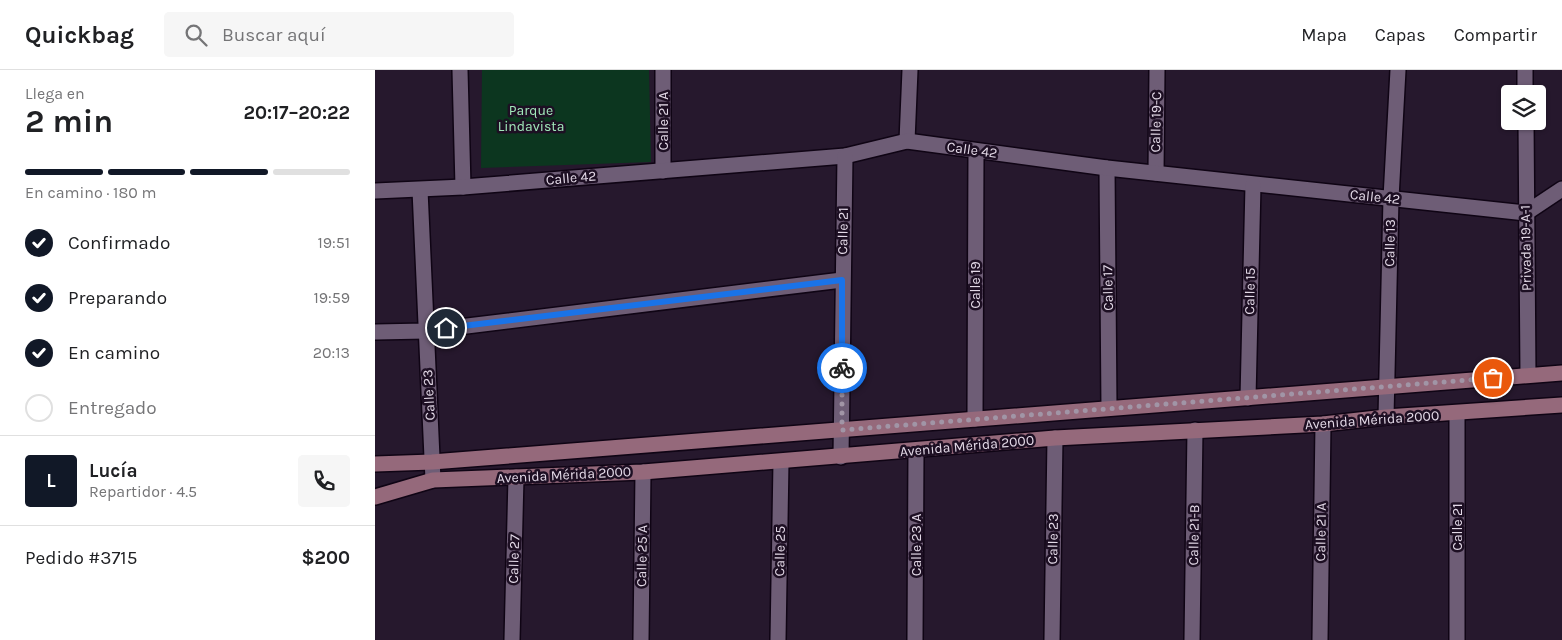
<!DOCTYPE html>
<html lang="es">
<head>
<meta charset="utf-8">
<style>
	body { margin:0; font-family:Karla,sans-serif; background:#f6f6f6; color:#202124; height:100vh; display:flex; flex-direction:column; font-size:19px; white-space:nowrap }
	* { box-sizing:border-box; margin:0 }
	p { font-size:16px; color:#757577 }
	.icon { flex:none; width:28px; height:28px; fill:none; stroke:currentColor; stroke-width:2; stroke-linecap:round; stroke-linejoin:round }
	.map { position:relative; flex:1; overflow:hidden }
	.sheet { display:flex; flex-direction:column; background:#fff; width:375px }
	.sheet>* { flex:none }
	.controls { position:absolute; left:1126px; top:15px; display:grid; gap:10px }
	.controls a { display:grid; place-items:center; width:45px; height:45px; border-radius:5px; background:#fff; box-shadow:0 1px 4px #0004; font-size:25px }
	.pin { position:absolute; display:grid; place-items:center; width:42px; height:42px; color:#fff; margin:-21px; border:2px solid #fff; border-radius:50%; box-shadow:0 1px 5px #0007 }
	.courier { position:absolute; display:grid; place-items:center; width:50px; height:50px; margin:-25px; border:4px solid #1a73e8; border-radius:50%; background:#fff; color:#222; box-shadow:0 1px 6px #0007 }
	.summary em { font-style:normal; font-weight:700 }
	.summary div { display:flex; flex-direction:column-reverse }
	.summary { display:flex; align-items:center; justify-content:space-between; height:85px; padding:0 25px }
	h1 { font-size:32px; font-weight:700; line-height:38px }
	.bar { display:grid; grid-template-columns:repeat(4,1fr); gap:8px 5px; align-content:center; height:60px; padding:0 25px }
	.bar i { height:6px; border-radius:4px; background:#e0e0e0 }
	.bar .current { background:#111827 }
	.bar p { grid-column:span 4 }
	.line { display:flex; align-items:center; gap:12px; padding:0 25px; border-top:1px solid #e0e0e0 }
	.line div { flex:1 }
	.round { display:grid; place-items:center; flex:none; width:52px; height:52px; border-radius:5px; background:#f6f6f6 }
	ol { padding:0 25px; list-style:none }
	li { display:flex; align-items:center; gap:15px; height:55px }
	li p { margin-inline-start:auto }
	li .icon { padding:5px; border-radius:50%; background:#111827; color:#fff; stroke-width:4 }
	li:last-child { color:#757577 }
	li i { width:28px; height:28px; border:2px solid #e0e0e0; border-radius:50% }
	header { display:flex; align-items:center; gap:30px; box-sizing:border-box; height:70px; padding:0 25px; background:#fff; border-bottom:1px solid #e0e0e0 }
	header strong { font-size:24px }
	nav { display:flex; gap:28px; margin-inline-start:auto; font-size:18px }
	.search { width:350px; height:45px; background:#f6f6f6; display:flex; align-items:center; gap:12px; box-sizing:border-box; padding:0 18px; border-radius:5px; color:#757577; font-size:19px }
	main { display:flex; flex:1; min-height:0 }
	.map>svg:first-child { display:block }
	.green { fill:#0c361f }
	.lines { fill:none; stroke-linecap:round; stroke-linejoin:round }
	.street-casing { stroke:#0f0414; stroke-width:18 }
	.secondary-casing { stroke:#0f0414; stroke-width:18 }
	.street { stroke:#6e5d76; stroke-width:15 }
	.secondary { stroke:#95697b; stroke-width:15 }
	.done { stroke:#a195a6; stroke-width:5; stroke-dasharray:0 9 }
	.route { stroke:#1a73e8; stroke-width:6 }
	.labels { text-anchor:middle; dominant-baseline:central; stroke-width:5; stroke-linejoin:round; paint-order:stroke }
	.park-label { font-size:14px; fill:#a1e8ba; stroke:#1d0f23 }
	.street-label { font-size:14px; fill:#e3d9e7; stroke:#1d0f23 }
</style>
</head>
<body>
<header>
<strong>Quickbag</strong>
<div class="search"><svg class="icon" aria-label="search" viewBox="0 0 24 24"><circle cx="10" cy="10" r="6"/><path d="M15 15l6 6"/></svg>Buscar aquí</div>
<nav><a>Mapa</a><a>Capas</a><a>Compartir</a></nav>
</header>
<main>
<section class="sheet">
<div class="summary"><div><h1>2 min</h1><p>Llega en</p></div><em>20:17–20:22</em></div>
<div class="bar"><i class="current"></i><i class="current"></i><i class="current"></i><i></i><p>En camino · 180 m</p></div>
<ol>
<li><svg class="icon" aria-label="check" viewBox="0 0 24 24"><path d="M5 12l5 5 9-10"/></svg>Confirmado<p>19:51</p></li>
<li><svg class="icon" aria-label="check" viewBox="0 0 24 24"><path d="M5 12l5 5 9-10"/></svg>Preparando<p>19:59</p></li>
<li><svg class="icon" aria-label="check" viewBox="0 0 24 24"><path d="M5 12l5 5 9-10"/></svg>En camino<p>20:13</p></li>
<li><i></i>Entregado</li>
</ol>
<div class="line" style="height:90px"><b class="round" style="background:#111827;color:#fff">L</b><div><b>Lucía</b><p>Repartidor · 4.5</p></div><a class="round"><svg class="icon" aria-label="phone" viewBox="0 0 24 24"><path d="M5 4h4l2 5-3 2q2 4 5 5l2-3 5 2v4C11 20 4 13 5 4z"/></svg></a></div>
<div class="line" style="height:65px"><div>Pedido #3715</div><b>$200</b></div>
</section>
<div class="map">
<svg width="1187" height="570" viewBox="0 0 1187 570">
	<rect width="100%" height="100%" fill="#26182d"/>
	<polygon class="green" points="107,0 274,0 276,92 106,98"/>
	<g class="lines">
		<defs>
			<g id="street">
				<polyline points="85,0 88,117"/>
				<polyline points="1150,0 1150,24"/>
				<polyline points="1151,51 1153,305"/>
				<polyline points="532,71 535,0"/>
				<polyline points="732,98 734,338"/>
				<polyline points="288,101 288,0"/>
				<polyline points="781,103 782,0"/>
				<polyline points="45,120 58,410"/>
				<polyline points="0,121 88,117 470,86 532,71 732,98 1151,143 1187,119"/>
				<polyline points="0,262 51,261 467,210"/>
				<polyline points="873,328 878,115"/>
				<polyline points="1082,344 1082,570"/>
				<polyline points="1011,347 1016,128 1023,0"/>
				<polyline points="600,349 601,81"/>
				<polyline points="466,387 470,86"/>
				<polyline points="137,570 141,407"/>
				<polyline points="266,570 268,402"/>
				<polyline points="403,570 406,392"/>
				<polyline points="540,570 541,381"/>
				<polyline points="677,570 680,368"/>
				<polyline points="817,570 820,360"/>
				<polyline points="945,570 948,354"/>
			</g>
			<g id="secondary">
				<polyline points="0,394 57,392 1187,303"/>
				<polyline points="0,427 58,410 268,402 680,368 948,354 1011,347 1187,335"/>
			</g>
		</defs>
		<use href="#street" class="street-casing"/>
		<use href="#secondary" class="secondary-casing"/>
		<use href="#street" class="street"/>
		<use href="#secondary" class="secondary"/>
	</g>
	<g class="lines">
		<polyline class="done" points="467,298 467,360 1118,308"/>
		<polyline class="route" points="71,258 467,210 467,298"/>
	</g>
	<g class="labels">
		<g class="park-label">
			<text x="156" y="40">Parque<tspan x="156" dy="16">Lindavista</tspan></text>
		</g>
		<g class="street-label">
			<text transform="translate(288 51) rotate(-90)">Calle 21 A</text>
			<text transform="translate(781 52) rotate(-89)">Calle 19-C</text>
			<text transform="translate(597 80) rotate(8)">Calle 42</text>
			<text transform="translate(196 108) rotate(-5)">Calle 42</text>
			<text transform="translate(1000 127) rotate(6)">Calle 42</text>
			<text transform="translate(468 161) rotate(-89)">Calle 21</text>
			<text transform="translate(1015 173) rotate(-89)">Calle 13</text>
			<text transform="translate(1151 178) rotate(-91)">Privada 19-A-1</text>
			<text transform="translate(600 215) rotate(-90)">Calle 19</text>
			<text transform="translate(733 218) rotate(-91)">Calle 17</text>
			<text transform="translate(875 221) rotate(-89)">Calle 15</text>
			<text transform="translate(54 325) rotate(-93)">Calle 23</text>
			<text transform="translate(997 350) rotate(-4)">Avenida Mérida 2000</text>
			<text transform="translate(592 376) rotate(-5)">Avenida Mérida 2000</text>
			<text transform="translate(189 405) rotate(-3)">Avenida Mérida 2000</text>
			<text transform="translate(1082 457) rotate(-90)">Calle 21</text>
			<text transform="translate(946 462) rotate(-89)">Calle 21 A</text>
			<text transform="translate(819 465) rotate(-89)">Calle 21-B</text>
			<text transform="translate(678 469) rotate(-89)">Calle 23</text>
			<text transform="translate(541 475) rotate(-90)">Calle 23 A</text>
			<text transform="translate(405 481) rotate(-89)">Calle 25</text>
			<text transform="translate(267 486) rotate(-89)">Calle 25 A</text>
			<text transform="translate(139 489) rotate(-88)">Calle 27</text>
		</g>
	</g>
</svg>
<div class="controls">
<a><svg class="icon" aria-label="layers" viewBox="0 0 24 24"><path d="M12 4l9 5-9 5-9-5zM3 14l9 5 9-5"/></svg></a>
</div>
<div class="pin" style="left:1118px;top:308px;background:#ea580c"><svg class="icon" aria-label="bag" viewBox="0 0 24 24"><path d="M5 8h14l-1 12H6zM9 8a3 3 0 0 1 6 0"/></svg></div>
<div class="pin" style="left:71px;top:258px;background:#1f2937"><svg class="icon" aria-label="home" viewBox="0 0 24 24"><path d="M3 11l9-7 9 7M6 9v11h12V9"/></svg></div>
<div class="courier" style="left:467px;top:298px"><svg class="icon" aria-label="bike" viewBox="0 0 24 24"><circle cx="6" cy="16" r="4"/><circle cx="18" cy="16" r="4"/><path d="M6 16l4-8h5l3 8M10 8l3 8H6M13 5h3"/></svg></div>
</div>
</main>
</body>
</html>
